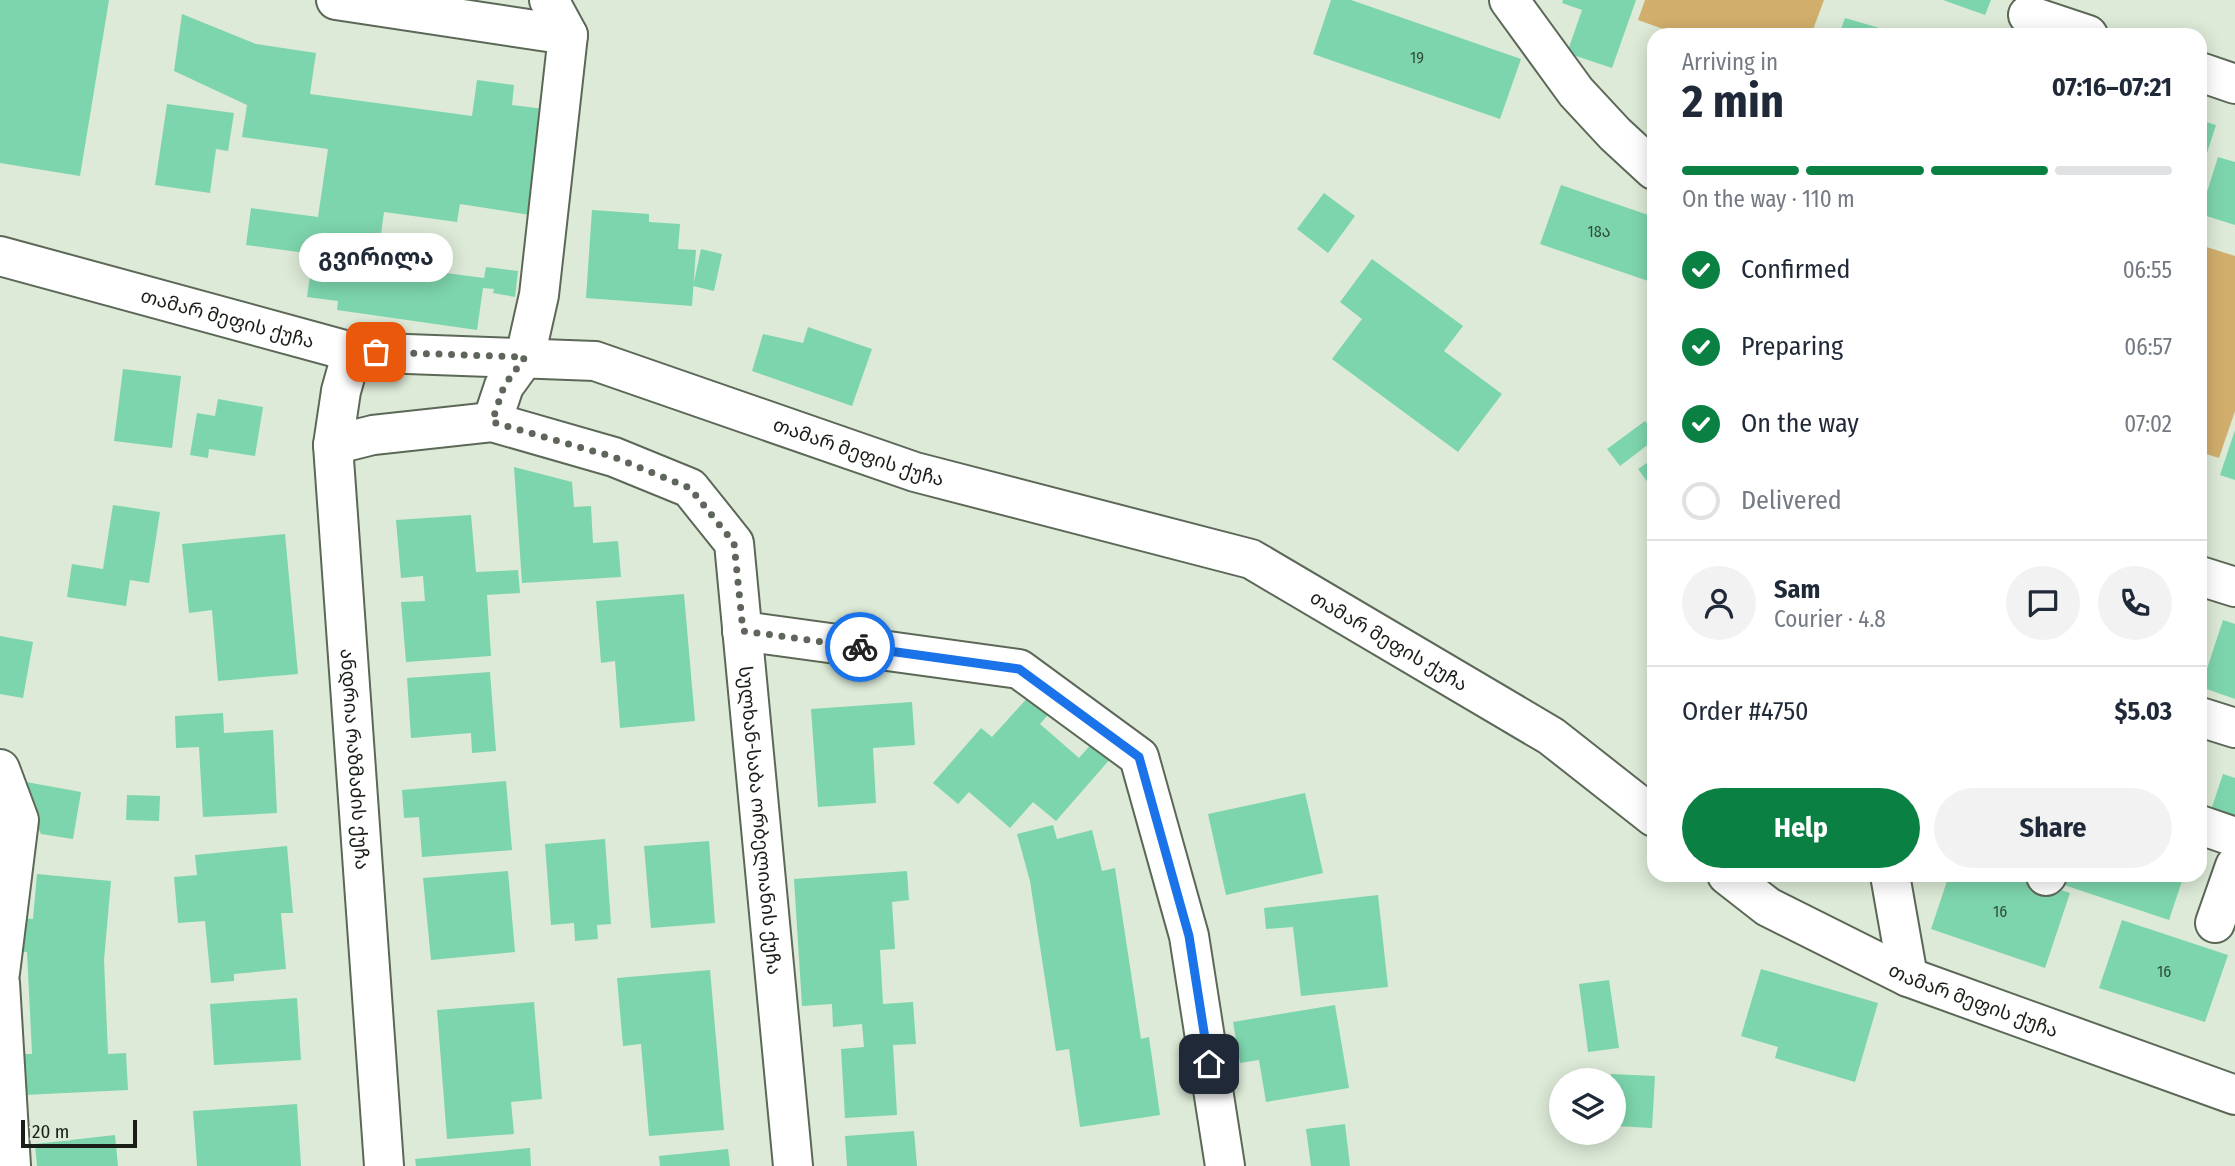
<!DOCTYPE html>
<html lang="en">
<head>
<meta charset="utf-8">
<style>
	body { margin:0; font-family:"Fira Sans Condensed","Noto Sans Georgian",sans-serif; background:#f2f2f3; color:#1f2937; height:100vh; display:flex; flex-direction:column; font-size:26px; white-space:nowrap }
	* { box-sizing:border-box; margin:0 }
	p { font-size:23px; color:#747a83 }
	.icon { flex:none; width:38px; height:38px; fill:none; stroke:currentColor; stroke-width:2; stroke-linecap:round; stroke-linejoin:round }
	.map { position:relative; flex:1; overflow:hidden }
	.side { position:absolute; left:1647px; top:28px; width:560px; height:854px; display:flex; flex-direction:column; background:#fff; border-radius:21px; box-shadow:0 4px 18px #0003 }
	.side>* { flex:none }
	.tools { position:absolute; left:1549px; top:1068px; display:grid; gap:14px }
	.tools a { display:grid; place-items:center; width:77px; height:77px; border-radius:50%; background:#fff; box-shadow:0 4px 18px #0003; font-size:35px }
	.scale { position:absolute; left:21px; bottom:18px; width:116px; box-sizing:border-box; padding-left:7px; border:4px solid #191e17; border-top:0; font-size:19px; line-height:24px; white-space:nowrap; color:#191e17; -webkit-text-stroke:5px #ddead7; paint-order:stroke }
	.pin { position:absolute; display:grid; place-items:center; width:60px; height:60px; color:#fff; margin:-30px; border-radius:14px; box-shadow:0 4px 10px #0006 }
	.courier { position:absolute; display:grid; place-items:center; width:70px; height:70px; margin:-35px; border:5px solid #1a73e8; border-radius:50%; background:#fff; color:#222; box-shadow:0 2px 9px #0007 }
	.bubble { position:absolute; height:49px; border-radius:24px; background:#fff; box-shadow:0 4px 18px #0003; font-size:23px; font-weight:700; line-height:49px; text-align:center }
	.overview em { font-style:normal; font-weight:700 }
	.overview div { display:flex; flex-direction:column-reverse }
	.overview { display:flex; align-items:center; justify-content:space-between; height:119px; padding:0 35px }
	h1 { font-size:46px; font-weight:700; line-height:52px }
	.bar { display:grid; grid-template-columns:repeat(4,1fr); gap:10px 7px; align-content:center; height:84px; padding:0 35px }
	.bar i { height:9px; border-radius:5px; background:#e0e1e3 }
	.bar .on { background:#0b8043 }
	.bar p { grid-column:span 4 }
	.line { display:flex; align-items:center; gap:18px; padding:0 35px; border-top:2px solid #e0e1e3 }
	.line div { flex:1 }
	.round { display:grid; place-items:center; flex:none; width:74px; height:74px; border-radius:37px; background:#f2f2f3 }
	ol { padding:0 35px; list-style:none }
	li { display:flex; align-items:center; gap:21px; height:77px }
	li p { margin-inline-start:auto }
	li .icon { padding:7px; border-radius:50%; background:#0b8043; color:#fff; stroke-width:4 }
	li:last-child { color:#747a83 }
	li i { width:38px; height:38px; border:4px solid #e0e1e3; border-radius:50% }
	.action { display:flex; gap:14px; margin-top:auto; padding:14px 35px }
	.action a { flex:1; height:80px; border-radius:42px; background:#0b8043; color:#fff; font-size:28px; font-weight:700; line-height:80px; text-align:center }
	.action a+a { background:#f2f2f3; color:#1f2937 }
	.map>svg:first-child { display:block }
	.green { fill:#d1ae6c }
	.building { fill:#7dd5ad }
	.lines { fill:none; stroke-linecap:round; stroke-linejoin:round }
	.minor-casing { stroke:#5c6857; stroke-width:42 }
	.minor { stroke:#fff; stroke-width:38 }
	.done { stroke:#5e655a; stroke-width:7; stroke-dasharray:0 12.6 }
	.route { stroke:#1a73e8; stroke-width:9 }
	.labels { text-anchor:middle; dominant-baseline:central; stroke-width:5; stroke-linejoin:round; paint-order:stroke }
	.number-label { font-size:16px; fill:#324c3c }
	.street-label { font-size:19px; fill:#191e17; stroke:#ddead7 }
</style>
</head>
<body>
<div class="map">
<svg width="2235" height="1166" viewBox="0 0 2235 1166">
	<rect width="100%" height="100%" fill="#ddead7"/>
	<g class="green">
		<polygon points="1645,0 1824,0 1811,35 1680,35 1638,20"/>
		<polygon points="2200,245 2235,256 2235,411 2219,458 2200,452"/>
	</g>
	<g class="building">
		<polygon points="0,0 109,0 80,176 0,163"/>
		<polygon points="1331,0 1351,0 1521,59 1500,119 1313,54"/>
		<polygon points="1563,0 1636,0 1612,68 1567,53 1582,10 1562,3"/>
		<polygon points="1943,0 1991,0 1985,15"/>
		<polygon points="182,14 256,44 316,53 310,94 472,116 477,80 514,85 512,105 545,109 530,215 460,204 457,222 384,212 377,264 484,278 486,267 518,271 515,297 493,293 494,289 483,288 477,330 337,310 338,301 307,297 313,254 246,245 251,208 318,217 328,149 242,137 247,105 174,71"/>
		<polygon points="1845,18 1900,34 1900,35 1839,35"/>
		<polygon points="167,104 234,113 228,151 216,149 210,193 155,185"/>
		<polygon points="2200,120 2216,125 2200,175"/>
		<polygon points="2218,157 2235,162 2235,225 2200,214"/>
		<polygon points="1561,185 1654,217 1654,283 1540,244"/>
		<polygon points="1324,193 1355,216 1328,253 1297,229"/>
		<polygon points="592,210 649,214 649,222 680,224 678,249 696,250 692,306 586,298"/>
		<polygon points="701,249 722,254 714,291 693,286"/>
		<polygon points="1372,259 1463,326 1444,351 1502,394 1458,452 1332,359 1362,319 1340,302"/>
		<polygon points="808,327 872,349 852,406 752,371 763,334 803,343"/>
		<polygon points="123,369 181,376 172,448 114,441"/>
		<polygon points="218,399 263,407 255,456 209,449 208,458 190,455 197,413 215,416"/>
		<polygon points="1645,421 1654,432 1654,440 1620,466 1607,449"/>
		<polygon points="2235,430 2235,480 2220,475"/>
		<polygon points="1654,458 1654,491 1638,469"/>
		<polygon points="514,467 572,482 574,507 591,506 593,543 618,541 621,577 522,583"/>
		<polygon points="113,505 160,512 149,583 130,580 126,606 67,597 72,564 103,569"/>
		<polygon points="471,515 476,572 518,570 520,593 487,595 491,656 406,662 401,602 425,601 423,576 401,578 396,520"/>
		<polygon points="285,534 298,674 218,681 212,610 189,613 182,544"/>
		<polygon points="684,594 695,721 620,728 615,661 601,663 596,601"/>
		<polygon points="2223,620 2235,624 2235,699 2201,687"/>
		<polygon points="0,636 33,642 23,698 0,694"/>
		<polygon points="490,672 496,751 472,753 471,733 411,738 407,678"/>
		<polygon points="1031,694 1051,711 1040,724 1079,758 1093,742 1111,758 1056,821 1033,802 1010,828 969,792 958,804 933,783 981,728 992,737"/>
		<polygon points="912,702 915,745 873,748 876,803 818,807 811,709"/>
		<polygon points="223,713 224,733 273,730 277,813 203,817 199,747 176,748 175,716"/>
		<polygon points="2223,774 2235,778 2235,825 2209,816"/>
		<polygon points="506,781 512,850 422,857 419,817 404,818 402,790"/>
		<polygon points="26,782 81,792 73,839 41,834 23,798"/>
		<polygon points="1305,793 1323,873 1226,895 1208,814"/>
		<polygon points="127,795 160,796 159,821 126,820"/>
		<polygon points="1053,825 1057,839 1092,830 1102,871 1115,868 1141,1039 1149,1037 1160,1115 1080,1127 1069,1049 1056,1051 1030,881 1017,834"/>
		<polygon points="605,839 611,924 597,925 598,939 575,941 574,923 551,925 545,844"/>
		<polygon points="709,841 715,923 651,928 644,846"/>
		<polygon points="287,846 293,913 281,913 286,969 234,974 234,981 211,983 205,921 178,923 174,877 197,875 195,855"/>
		<polygon points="508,871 515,952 431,960 423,878"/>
		<polygon points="907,871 909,900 892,902 895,949 880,950 883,1004 913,1002 916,1044 893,1045 897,1115 845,1118 841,1049 864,1047 862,1024 833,1027 832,1004 802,1006 794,879"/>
		<polygon points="37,874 111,881 104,960 108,1054 126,1053 128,1090 24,1095 22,1054 32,1054 27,952 18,952 21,918 33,919"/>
		<polygon points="1949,875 2017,875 2070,893 2045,968 1931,929"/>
		<polygon points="2061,875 2184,875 2169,920 2058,883"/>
		<polygon points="1378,895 1388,987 1301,996 1293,927 1266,929 1264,908"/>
		<polygon points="2122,920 2228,955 2205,1022 2099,988"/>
		<polygon points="1761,969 1878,1003 1855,1082 1775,1058 1778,1047 1741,1036"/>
		<polygon points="710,970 724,1130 649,1136 641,1044 623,1046 617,978"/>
		<polygon points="1609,980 1619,1048 1588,1052 1579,984"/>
		<polygon points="297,998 301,1060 214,1065 210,1004"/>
		<polygon points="534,1002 542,1099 511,1102 514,1134 447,1139 437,1010"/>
		<polygon points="1335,1005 1349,1088 1266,1102 1259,1060 1240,1063 1233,1022"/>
		<polygon points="1611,1074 1655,1076 1652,1128 1614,1126 1614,1080 1610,1080"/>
		<polygon points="297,1104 301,1166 197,1166 193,1111"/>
		<polygon points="1345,1124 1350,1166 1311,1166 1306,1129"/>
		<polygon points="914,1131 917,1166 847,1166 845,1136"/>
		<polygon points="115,1135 118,1166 37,1166 35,1144"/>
		<polygon points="530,1148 531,1166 416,1166 415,1159"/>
		<polygon points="728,1149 730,1166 660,1166 659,1156"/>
	</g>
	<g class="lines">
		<defs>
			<g id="minor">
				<polyline points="336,0 568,35"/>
				<polyline points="1509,0 1576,92 1615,134 1654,170"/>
				<polyline points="2028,15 2088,35"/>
				<polyline points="2200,72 2235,84"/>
				<path id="s1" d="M0,256L352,352L595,361L915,472L1251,559L1551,736L1654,817"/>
				<path id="s2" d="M352,352L341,391L333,445L384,1166"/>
				<polyline points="492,422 504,386 525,357 539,295 568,35 549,0"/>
				<path id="s3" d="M333,445L373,435L492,422L614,457L690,488L734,543L793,1166"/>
				<polyline points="2200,576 2235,587"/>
				<polyline points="742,631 1019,669 1139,757 1189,936 1225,1166"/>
				<polyline points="2200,717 2235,728"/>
				<polyline points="0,769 19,820 0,973"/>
				<polyline points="2200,825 2235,837"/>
				<path id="s4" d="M1727,875L1768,907L1908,977L2235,1095"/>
				<polyline points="1890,875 1908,977"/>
				<polyline points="2046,876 2047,875"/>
				<polyline points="2215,923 2235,866"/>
				<polyline points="0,983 11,1166"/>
			</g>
		</defs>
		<use href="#minor" class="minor-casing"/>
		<use href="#minor" class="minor"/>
	</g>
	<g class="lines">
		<polyline class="done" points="376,352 525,357 504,386 492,422 614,457 690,488 734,543 743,631 860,647"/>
		<polyline class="route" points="860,647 1019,669 1139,757 1189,936 1209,1064"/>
	</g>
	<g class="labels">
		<g class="number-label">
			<text x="1417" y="57">19</text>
			<text x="1599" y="231">18ა</text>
			<text x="2000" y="911">16</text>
			<text x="2164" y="971">16</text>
		</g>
		<g class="street-label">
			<text stroke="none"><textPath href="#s1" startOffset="236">თამარ მეფის ქუჩა</textPath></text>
			<text stroke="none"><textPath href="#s1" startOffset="887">თამარ მეფის ქუჩა</textPath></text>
			<text stroke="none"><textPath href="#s1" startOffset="1454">თამარ მეფის ქუჩა</textPath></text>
			<text stroke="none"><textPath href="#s2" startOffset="410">ანდრია რაზმაძის ქუჩა</textPath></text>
			<text stroke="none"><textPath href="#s3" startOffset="719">სულხან-საბა ორბელიანის ქუჩა</textPath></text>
			<text stroke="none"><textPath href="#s4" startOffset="278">თამარ მეფის ქუჩა</textPath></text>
		</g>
	</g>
</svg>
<div class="tools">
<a><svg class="icon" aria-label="layers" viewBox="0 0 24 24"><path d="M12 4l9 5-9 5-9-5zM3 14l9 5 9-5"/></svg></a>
</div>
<div class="scale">20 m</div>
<div class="pin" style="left:376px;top:352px;background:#ea580c"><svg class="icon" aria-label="bag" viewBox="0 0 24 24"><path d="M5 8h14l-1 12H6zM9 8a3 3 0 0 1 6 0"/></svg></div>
<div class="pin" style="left:1209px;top:1064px;background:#1f2937"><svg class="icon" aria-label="home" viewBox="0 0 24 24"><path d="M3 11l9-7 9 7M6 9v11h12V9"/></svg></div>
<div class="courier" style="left:860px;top:647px"><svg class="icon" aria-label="bike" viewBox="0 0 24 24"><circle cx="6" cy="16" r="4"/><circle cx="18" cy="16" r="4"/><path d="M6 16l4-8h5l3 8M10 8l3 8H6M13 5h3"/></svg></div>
<div class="bubble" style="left:299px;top:233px;width:154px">გვირილა</div>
<section class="side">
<div class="overview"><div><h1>2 min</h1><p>Arriving in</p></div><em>07:16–07:21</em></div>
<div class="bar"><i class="on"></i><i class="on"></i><i class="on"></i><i></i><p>On the way · 110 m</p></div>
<ol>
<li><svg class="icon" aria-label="check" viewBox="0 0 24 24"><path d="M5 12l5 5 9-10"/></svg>Confirmed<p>06:55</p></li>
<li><svg class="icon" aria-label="check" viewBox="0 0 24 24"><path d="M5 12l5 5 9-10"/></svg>Preparing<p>06:57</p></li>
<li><svg class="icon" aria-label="check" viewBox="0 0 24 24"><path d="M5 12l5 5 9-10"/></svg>On the way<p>07:02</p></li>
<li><i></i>Delivered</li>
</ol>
<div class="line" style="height:126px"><a class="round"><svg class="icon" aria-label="person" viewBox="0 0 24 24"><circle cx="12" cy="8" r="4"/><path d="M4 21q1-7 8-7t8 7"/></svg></a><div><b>Sam</b><p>Courier · 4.8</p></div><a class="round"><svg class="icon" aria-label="chat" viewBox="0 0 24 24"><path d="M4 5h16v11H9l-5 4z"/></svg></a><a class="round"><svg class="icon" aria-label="phone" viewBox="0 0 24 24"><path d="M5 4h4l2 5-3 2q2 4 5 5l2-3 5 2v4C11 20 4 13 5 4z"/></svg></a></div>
<div class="line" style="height:91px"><div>Order #4750</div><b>$5.03</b></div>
<div class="action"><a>Help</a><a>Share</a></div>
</section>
</div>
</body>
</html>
